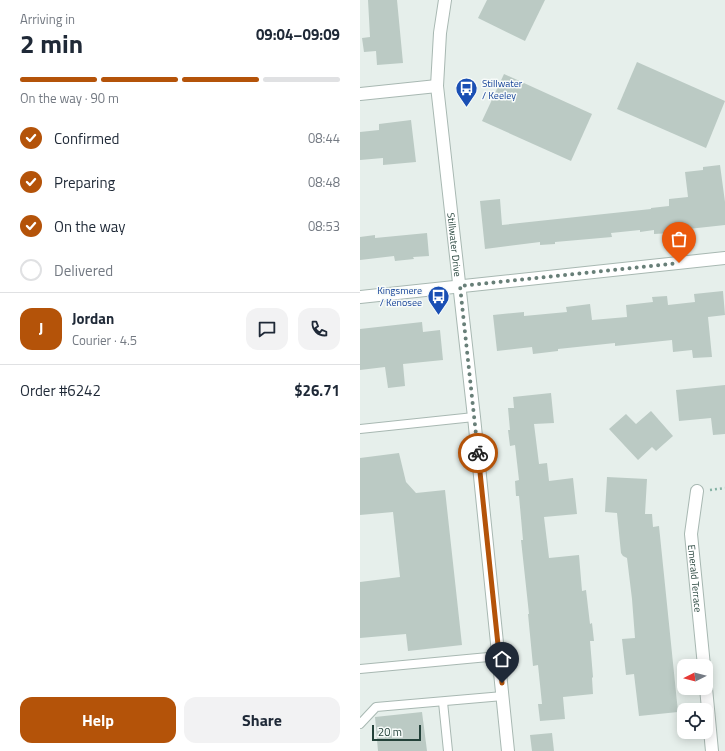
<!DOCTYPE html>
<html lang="en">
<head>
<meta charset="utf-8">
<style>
	body { margin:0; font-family:"Titillium Web",sans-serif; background:#f2f2f3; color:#1f2937; height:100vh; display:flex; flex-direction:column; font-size:15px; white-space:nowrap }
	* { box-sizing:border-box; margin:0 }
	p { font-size:13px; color:#747a83 }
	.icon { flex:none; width:22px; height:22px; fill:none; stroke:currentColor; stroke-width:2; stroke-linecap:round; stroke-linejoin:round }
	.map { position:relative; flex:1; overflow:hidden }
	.drawer { display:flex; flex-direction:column; background:#fff; width:360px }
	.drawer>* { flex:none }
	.needle { width:26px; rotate:264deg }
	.fabs { position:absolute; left:317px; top:659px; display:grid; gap:8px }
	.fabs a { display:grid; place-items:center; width:36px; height:36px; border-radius:8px; background:#fff; box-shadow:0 2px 10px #0003; font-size:20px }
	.scale { position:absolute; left:12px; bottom:10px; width:49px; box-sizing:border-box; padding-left:4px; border:2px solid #24423a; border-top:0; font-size:11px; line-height:14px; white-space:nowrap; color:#24423a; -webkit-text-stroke:3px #f7fbf9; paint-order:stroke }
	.pin { position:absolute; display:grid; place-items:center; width:34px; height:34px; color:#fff; margin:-41px -17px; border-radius:50% 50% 50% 0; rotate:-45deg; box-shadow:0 0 4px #0007 }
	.pin .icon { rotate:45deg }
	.courier { position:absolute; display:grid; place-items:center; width:40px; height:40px; margin:-20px; border:3px solid #b45309; border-radius:50%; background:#fff; color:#222; box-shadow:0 1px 5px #0007 }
	.summary em { font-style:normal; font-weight:700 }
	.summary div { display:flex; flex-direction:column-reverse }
	.summary { display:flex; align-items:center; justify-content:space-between; height:68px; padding:0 20px }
	h1 { font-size:26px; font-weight:700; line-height:30px }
	.bar { display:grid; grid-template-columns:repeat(4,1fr); gap:6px 4px; align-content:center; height:48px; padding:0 20px }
	.bar i { height:5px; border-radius:3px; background:#e0e1e3 }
	.bar .on { background:#b45309 }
	.bar p { grid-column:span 4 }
	.line { display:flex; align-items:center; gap:10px; padding:0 20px; border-top:1px solid #e0e1e3 }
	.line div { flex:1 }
	.round { display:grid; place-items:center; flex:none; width:42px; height:42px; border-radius:12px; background:#f2f2f3 }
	ol { padding:0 20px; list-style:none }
	li { display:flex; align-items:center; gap:12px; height:44px }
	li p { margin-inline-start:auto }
	li .icon { padding:4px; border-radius:50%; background:#b45309; color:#fff; stroke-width:4 }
	li:last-child { color:#747a83 }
	li i { width:22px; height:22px; border:2px solid #e0e1e3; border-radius:50% }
	.action { display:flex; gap:8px; margin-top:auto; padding:8px 20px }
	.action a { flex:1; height:46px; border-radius:12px; background:#b45309; color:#fff; font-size:16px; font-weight:700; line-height:46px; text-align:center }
	.action a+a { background:#f2f2f3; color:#1f2937 }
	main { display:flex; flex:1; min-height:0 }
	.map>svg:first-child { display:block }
	.building { fill:#bbcac4 }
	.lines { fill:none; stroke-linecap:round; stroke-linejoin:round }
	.service-casing { stroke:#a8b8b2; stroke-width:10 }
	.minor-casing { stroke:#a8b8b2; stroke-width:14 }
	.tertiary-casing { stroke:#a8b8b2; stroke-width:14 }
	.path { stroke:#86b3a5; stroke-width:2.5; stroke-dasharray:2 3; stroke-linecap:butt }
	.service { stroke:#fff; stroke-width:8 }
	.minor { stroke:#fff; stroke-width:12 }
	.tertiary { stroke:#fff; stroke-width:12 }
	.done { stroke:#687f78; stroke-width:4; stroke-dasharray:0 7.2 }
	.route { stroke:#b45309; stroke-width:5 }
	.labels { text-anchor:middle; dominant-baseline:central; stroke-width:3; stroke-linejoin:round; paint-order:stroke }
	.transit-label { font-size:10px; fill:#164399; stroke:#f7fbf9; text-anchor:start }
	.street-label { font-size:10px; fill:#24423a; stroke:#f7fbf9 }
</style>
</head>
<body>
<main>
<section class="drawer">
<div class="summary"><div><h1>2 min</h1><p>Arriving in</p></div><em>09:04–09:09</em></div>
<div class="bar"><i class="on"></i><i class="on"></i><i class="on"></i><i></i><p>On the way · 90 m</p></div>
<ol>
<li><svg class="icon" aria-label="check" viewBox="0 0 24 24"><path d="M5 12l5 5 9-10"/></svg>Confirmed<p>08:44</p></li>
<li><svg class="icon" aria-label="check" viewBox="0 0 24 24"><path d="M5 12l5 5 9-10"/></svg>Preparing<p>08:48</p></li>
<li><svg class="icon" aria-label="check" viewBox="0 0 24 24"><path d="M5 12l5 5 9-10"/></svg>On the way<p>08:53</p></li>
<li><i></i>Delivered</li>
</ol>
<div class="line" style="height:72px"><b class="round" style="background:#b45309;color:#fff">J</b><div><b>Jordan</b><p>Courier · 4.5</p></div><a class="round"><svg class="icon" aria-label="chat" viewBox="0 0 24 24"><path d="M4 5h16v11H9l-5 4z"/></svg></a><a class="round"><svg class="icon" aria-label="phone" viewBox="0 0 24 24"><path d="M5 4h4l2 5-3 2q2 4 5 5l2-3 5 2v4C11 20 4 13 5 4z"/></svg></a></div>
<div class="line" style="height:52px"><div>Order #6242</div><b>$26.71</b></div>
<div class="action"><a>Help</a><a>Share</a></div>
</section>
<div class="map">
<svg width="365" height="751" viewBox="0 0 365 751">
	<rect width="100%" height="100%" fill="#e6efeb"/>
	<g class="building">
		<polygon points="8,0 37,0 43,63 17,65 16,51 4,52 2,38 10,37"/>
		<polygon points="127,0 185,0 165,41 118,18"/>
		<polygon points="277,62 365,101 346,148 257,109"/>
		<polygon points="144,74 232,114 211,161 122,121"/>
		<polygon points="51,120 56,162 23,165 23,158 0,160 0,132 19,130 19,124"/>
		<polygon points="360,165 365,202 365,225 310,231 311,233 294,234 294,230 280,232 280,230 251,233 252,237 195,242 195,244 180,245 180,242 125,249 120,201 140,199 142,225 291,209 291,208 309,206 309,199 328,197 325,172 343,170 343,167"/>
		<polygon points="67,233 69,256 53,257 54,259 35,261 34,256 0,260 0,237 15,235 15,238"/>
		<polygon points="363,291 365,315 348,317 352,357 333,358 332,350 313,352 312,340 255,346 255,343 198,349 198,351 173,354 172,347 137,351 133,315 164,312 164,316 207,312 206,307 230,304 232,320 267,317 266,305 293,302 292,297 307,296 308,305 335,302 334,294"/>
		<polygon points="62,322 63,332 80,330 83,360 43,364 45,386 28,388 25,367 0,370 0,329"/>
		<polygon points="365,385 365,434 353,435 351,418 319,421 316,390"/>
		<polygon points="191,393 194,423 174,424 179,464 187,463 189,481 213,478 217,514 184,517 189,558 219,555 222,591 226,590 230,624 232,623 234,641 230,641 233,677 232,678 233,694 203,697 205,719 180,721 178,704 182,704 178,665 173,666 168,614 169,614 161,540 163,540 159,496 156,496 155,481 159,480 155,445 150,446 148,430 150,430 148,408 154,408 153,397"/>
		<polygon points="291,411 313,436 296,451 292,447 278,460 249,429 266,414 276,424"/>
		<polygon points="39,453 46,482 56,493 85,490 102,645 48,651 46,634 0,638 0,582 40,577 33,512 0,515 0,458"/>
		<polygon points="247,477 287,479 285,514 292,514 293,527 299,526 318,712 279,716 274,674 266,675 262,639 275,638 272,599 267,558 263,556 261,553 257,513 245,512"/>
		<polygon points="62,712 67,751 18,751 15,717"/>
		<polygon points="192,733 194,751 172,751 170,735"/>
	</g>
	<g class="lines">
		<defs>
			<g id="service">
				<polyline points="0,429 114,417"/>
				<polyline points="0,669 139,656"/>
				<polyline points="83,702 88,751"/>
				<polyline points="0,724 16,707 143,696"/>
			</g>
			<g id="minor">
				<polyline points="0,94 77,86"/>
				<polyline points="0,297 365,258"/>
				<path id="s1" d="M337,491L331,534L344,666"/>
				<polyline points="346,688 352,751"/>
			</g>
			<g id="tertiary">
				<path id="s2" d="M85,0L80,33L77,86L114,417L148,751"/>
			</g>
		</defs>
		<use href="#service" class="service-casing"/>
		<use href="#minor" class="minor-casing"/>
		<use href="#tertiary" class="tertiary-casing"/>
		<polyline class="path" points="350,490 365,488"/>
		<use href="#service" class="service"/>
		<use href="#minor" class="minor"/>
		<use href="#tertiary" class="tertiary"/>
	</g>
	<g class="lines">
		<polyline class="done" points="118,453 100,286 319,263"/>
		<polyline class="route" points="118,453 142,683"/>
	</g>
	<defs>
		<symbol id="bus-pin" viewBox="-11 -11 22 30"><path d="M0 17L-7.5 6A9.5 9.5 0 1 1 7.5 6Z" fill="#1a4fb4" stroke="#f7fbf9"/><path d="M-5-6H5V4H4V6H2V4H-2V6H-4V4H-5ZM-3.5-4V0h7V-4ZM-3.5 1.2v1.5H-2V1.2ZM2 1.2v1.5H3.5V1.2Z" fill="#fff"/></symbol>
	</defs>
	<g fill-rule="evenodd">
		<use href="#bus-pin" x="94" y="76" width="25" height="34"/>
		<use href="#bus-pin" x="66" y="284" width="25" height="34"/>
	</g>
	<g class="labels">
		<g class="transit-label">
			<text x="122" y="83">Stillwater<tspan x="122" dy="12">/ Keeley</tspan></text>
			<text x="62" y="290" text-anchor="end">Kingsmere<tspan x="62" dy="12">/ Kenosee</tspan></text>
		</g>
		<g class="street-label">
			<text stroke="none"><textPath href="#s2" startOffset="246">Stillwater Drive</textPath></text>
			<text stroke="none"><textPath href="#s1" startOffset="88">Emerald Terrace</textPath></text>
		</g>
	</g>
</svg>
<div class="fabs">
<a><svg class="needle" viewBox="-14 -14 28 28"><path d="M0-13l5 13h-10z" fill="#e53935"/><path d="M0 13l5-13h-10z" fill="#747a83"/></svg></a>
<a><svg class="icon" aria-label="locate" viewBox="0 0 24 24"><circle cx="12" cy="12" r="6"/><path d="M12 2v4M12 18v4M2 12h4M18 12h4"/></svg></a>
</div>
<div class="scale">20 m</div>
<div class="pin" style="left:319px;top:263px;background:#ea580c"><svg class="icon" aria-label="bag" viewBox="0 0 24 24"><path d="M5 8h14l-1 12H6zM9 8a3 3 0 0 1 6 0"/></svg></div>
<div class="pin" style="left:142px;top:683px;background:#1f2937"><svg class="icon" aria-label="home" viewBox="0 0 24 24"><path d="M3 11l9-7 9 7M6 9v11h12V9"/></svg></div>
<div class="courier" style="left:118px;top:453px"><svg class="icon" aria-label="bike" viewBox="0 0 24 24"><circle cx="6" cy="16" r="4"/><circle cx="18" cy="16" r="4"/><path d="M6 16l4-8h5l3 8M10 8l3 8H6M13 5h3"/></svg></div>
</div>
</main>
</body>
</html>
